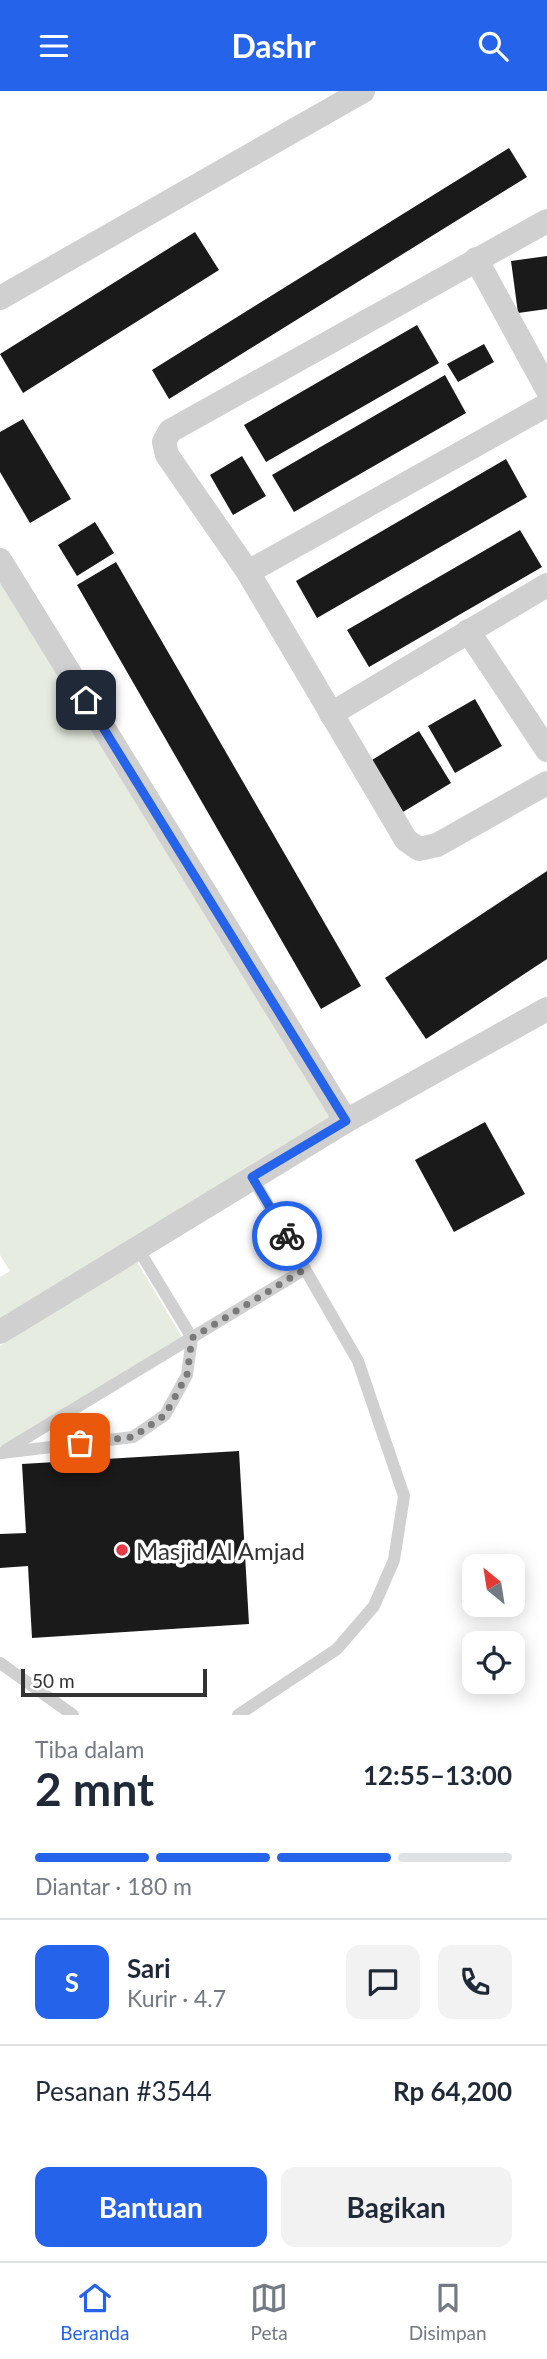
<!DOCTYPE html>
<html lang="id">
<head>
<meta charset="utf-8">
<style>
	body { margin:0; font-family:Lato,sans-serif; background:#f2f2f3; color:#1f2937; height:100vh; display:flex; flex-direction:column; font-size:26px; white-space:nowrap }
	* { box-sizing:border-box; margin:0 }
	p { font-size:23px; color:#747a83 }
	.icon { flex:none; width:38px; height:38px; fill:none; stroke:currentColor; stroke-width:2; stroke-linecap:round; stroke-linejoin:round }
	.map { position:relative; height:1624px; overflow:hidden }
	.sheet { display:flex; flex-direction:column; background:#fff; flex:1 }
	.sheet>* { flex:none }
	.needle { width:46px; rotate:330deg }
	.tools { position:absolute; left:462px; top:1463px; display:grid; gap:14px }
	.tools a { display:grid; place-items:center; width:63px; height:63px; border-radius:14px; background:#fff; box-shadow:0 4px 18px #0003; font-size:35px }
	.scale { position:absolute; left:21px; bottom:18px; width:186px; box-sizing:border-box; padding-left:7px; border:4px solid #333; border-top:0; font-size:19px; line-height:24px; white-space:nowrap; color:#333; -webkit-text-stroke:5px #fff; paint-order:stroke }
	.pin { position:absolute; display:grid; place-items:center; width:60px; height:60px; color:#fff; margin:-30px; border-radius:14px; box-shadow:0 4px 10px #0006 }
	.courier { position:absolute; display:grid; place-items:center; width:70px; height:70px; margin:-35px; border:5px solid #2563eb; border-radius:50%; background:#fff; color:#222; box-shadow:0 2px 9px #0007 }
	.head em { font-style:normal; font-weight:700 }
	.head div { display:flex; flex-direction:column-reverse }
	.head { display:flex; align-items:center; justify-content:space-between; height:119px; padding:0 35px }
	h1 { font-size:46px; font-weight:700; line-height:52px }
	.bar { display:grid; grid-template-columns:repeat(4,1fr); gap:10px 7px; align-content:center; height:84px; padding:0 35px }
	.bar i { height:9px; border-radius:5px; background:#e0e1e3 }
	.bar .selected { background:#2563eb }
	.bar p { grid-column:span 4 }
	.line { display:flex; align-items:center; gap:18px; padding:0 35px; border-top:2px solid #e0e1e3 }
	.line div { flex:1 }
	.round { display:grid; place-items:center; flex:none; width:74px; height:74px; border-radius:14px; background:#f2f2f3 }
	.primary-button { display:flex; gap:14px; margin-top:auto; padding:14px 35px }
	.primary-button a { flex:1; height:80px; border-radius:14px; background:#2563eb; color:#fff; font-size:28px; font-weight:700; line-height:80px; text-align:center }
	.primary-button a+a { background:#f2f2f3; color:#1f2937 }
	header { display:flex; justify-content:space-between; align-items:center; height:91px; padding:0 35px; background:#2563eb; color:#fff; font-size:32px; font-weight:700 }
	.dock { display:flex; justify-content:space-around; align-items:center; height:98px; border-top:2px solid #e0e1e3; background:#fff; font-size:19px; color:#747a83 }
	.dock a { display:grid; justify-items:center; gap:4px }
	.dock .selected { color:#2563eb }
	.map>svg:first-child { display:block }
	.green { fill:#e6ecdf }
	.building { fill:#1a1a1a }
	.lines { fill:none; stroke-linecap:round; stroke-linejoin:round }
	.service { stroke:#d0d0d0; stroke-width:12 }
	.minor { stroke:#d0d0d0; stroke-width:24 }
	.done { stroke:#7a7a7a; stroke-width:7; stroke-dasharray:0 12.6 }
	.route { stroke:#2563eb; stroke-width:9 }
	.poi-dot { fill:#e63946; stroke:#fff; stroke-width:2.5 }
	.labels { text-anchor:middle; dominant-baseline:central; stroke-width:7; stroke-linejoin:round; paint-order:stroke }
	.poi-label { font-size:24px; fill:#333; stroke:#fff; text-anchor:start }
</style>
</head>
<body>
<header><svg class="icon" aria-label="menu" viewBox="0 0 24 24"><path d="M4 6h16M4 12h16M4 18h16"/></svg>Dashr<svg class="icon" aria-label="search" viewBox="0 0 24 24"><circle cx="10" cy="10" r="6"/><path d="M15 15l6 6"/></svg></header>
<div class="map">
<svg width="547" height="1624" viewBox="0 0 547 1624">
	<rect width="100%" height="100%" fill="#fff"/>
	<g class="green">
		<polygon points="0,482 342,1029 0,1239 0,1186 10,1180 0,1164"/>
		<polygon points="137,1171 182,1246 0,1359 0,1255"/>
	</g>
	<g class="building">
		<polygon points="509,57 527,86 169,308 152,279"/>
		<polygon points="195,141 219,179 23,302 0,263"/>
		<polygon points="547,165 547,218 518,222 511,170"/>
		<polygon points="417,234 439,272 266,371 244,334"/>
		<polygon points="484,253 494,271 458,291 447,273"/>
		<polygon points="445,284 466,322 294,421 272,384"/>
		<polygon points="23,328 71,408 30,432 0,381 0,341"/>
		<polygon points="242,365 266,405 233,424 210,384"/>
		<polygon points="506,368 527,406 317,527 296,490"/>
		<polygon points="95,431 114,462 77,485 58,454"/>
		<polygon points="520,439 542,476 369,576 347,539"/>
		<polygon points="116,471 361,895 321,918 77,494"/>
		<polygon points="475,608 502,655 455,682 428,635"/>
		<polygon points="419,640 451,692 403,721 372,669"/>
		<polygon points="547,780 547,868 426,948 385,887"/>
		<polygon points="485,1031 525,1103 454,1141 415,1069"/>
		<polygon points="239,1360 249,1533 32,1547 28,1475 0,1477 0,1443 26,1442 22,1373"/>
	</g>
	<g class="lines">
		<g class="service">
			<polyline points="6,1359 305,1178"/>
			<polyline points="2,1362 133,1346 165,1324 187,1284 192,1247 137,1156"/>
			<polyline points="0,1572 73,1624"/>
			<polyline points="238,1624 337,1558 374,1515 394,1469 404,1405 358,1270 252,1086"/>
		</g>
		<g class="minor">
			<polyline points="547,130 170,340 164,351 167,364 248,481 406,749 419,758 437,754 547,692"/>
			<polyline points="476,168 547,298"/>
			<polyline points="0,207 363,0"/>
			<polyline points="0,469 346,1030"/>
			<polyline points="248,481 547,314"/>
			<polyline points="468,540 547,659"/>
			<polyline points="331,623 547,494"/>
			<polyline points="0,1241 346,1030 547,918"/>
		</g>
	</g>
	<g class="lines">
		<polyline class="done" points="80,1352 133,1346 165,1324 187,1284 192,1247 305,1178 287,1145"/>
		<polyline class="route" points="86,609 346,1030 252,1086 287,1145"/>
	</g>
	<circle class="poi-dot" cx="122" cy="1459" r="7"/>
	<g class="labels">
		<g class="poi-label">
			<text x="136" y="1459">Masjid Al Amjad</text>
		</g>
	</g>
</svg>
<div class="tools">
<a><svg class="needle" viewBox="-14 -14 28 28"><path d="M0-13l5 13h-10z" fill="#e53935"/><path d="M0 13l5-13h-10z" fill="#747a83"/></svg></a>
<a><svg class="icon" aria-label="locate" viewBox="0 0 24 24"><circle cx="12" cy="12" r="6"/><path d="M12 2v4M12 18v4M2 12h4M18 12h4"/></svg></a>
</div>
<div class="scale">50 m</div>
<div class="pin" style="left:80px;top:1352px;background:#ea580c"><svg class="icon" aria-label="bag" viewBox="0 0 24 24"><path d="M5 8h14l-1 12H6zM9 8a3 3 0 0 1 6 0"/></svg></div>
<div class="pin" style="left:86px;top:609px;background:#1f2937"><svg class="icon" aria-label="home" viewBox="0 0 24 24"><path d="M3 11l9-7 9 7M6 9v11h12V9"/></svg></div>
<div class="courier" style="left:287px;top:1145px"><svg class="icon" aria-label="bike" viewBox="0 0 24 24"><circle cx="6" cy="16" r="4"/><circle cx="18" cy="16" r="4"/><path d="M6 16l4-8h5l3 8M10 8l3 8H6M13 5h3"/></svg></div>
</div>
<section class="sheet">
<div class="head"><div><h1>2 mnt</h1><p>Tiba dalam</p></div><em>12:55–13:00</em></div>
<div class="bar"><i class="selected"></i><i class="selected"></i><i class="selected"></i><i></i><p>Diantar · 180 m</p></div>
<div class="line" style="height:126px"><b class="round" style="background:#2563eb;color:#fff">S</b><div><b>Sari</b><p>Kurir · 4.7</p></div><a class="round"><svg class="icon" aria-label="chat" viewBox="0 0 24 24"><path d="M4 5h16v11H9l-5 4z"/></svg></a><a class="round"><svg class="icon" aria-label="phone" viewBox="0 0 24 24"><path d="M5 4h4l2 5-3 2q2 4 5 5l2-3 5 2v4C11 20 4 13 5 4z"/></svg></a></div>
<div class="line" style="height:91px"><div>Pesanan #3544</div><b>Rp 64,200</b></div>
<div class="primary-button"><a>Bantuan</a><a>Bagikan</a></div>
</section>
<nav class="dock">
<a class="selected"><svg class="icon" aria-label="home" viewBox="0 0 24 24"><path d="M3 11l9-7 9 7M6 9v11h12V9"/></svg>Beranda</a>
<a><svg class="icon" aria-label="map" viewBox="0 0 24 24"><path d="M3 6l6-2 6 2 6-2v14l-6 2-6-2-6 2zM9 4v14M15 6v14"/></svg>Peta</a>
<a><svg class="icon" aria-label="saved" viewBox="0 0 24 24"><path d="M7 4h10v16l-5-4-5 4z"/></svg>Disimpan</a>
</nav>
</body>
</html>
